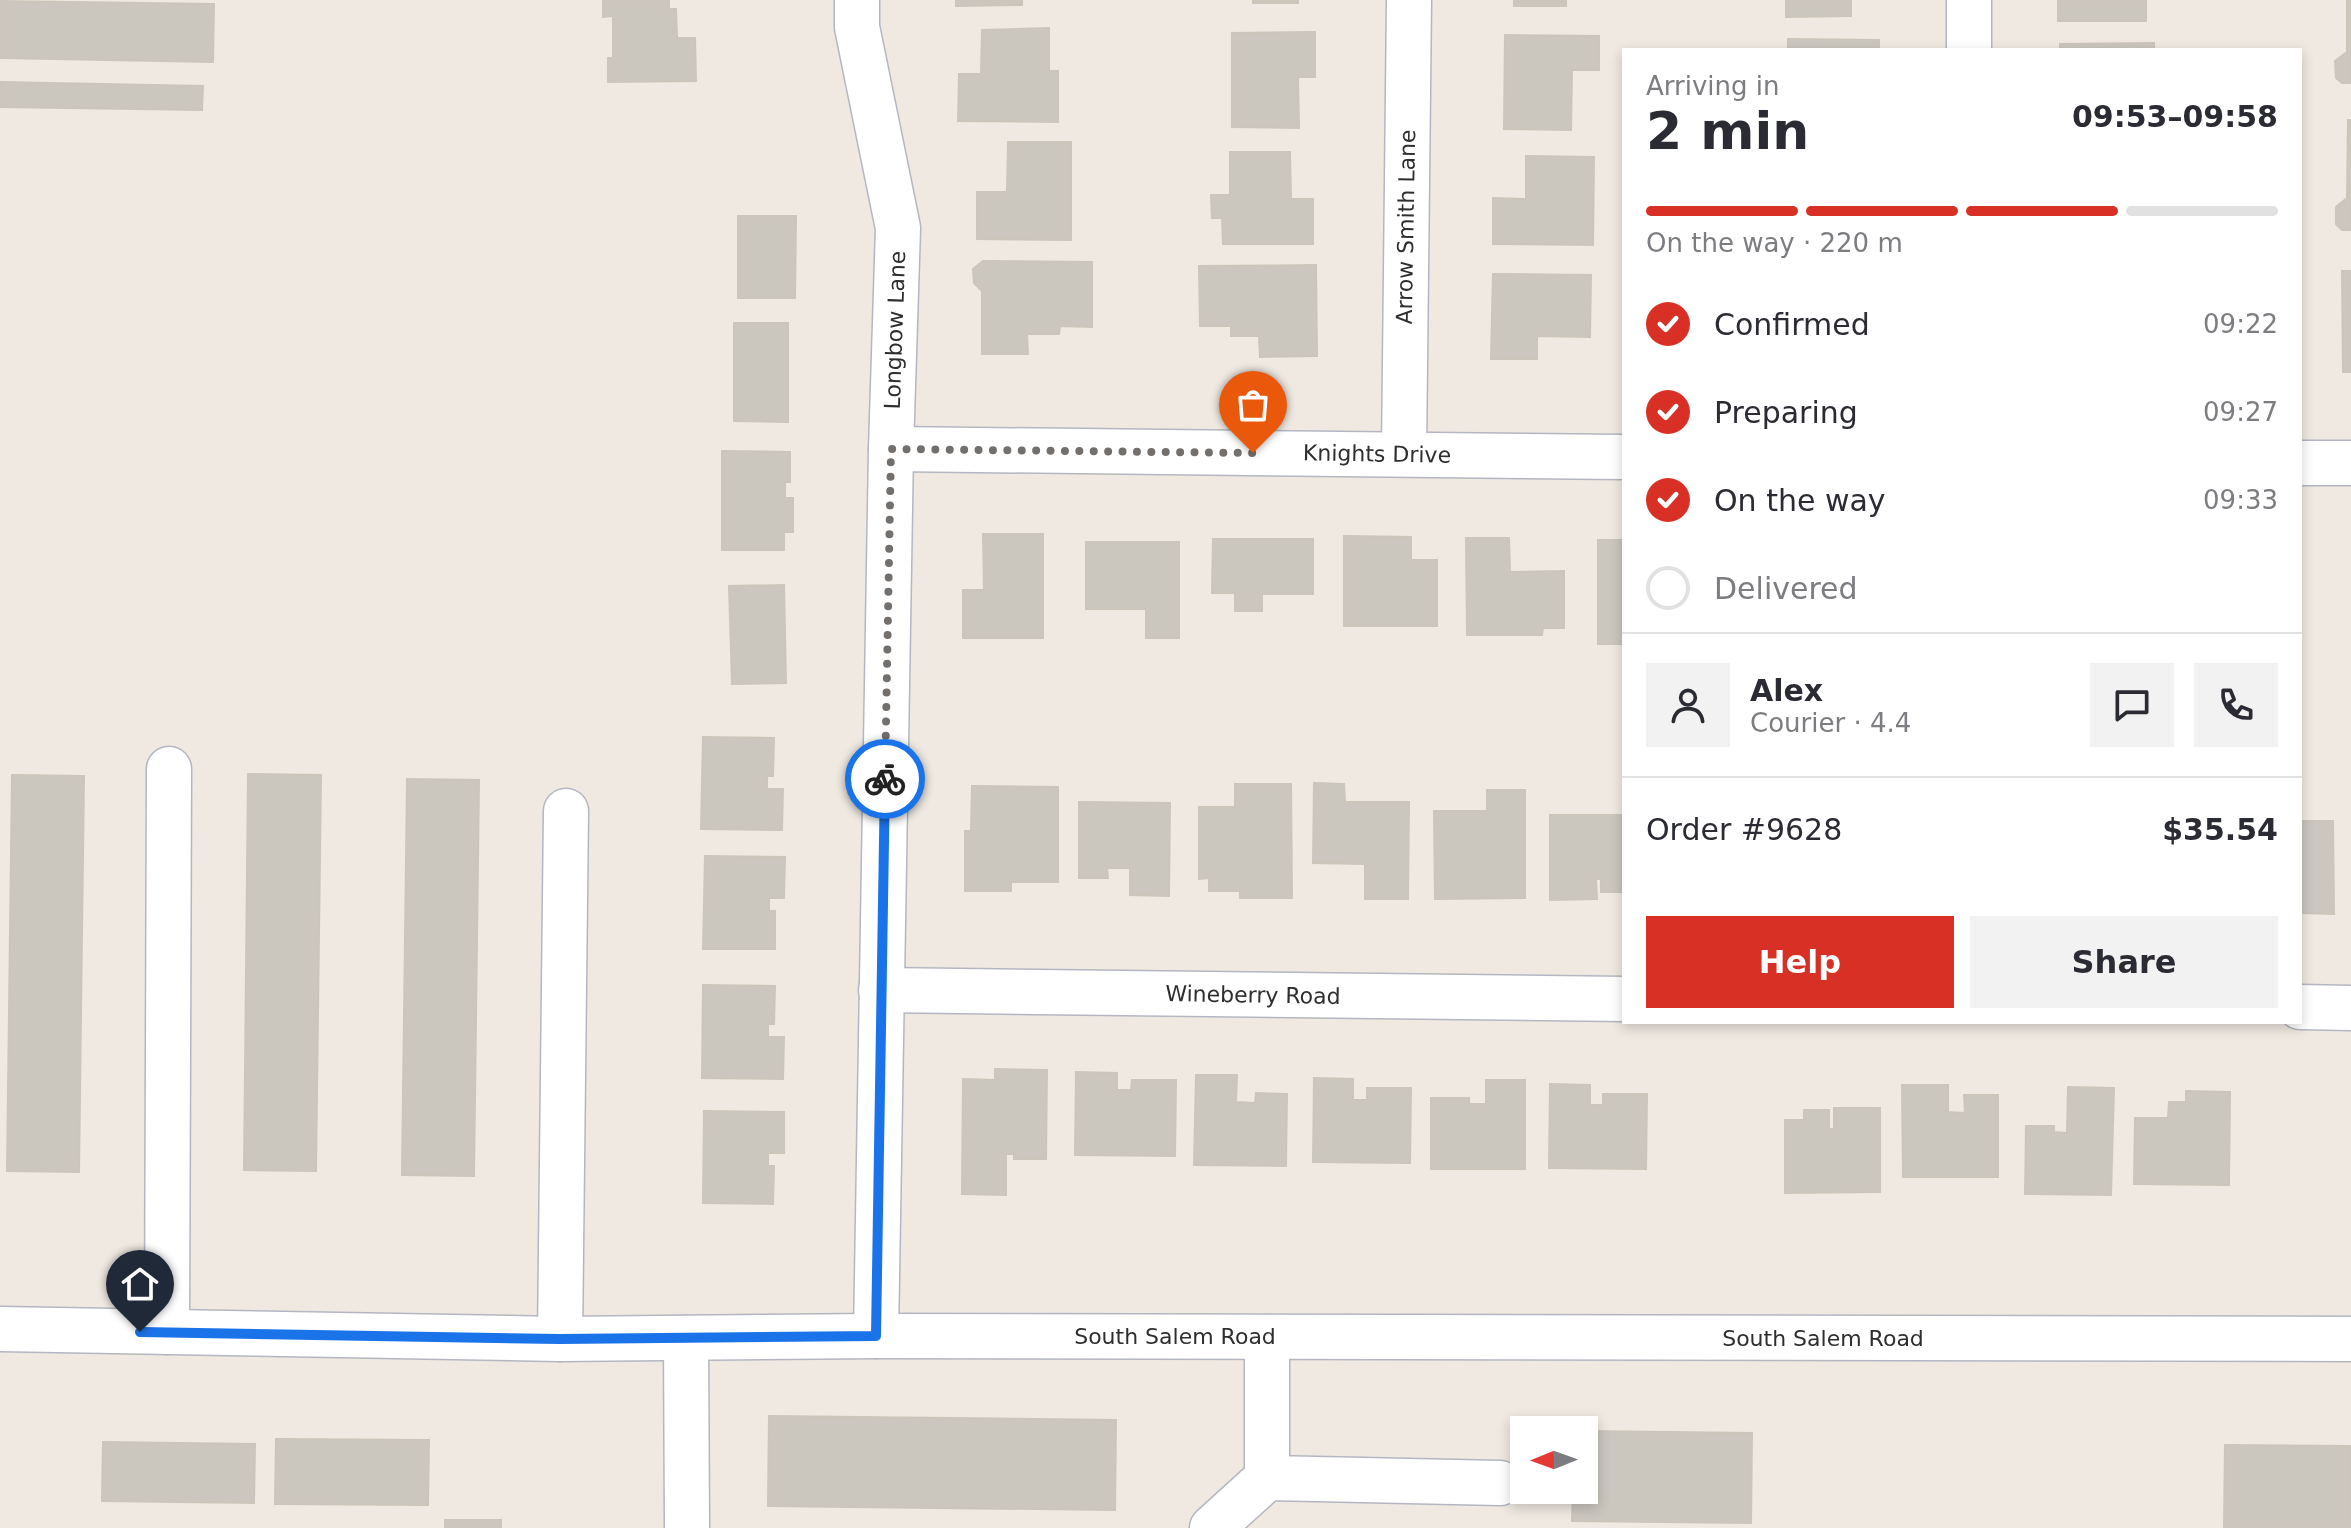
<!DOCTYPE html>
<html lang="en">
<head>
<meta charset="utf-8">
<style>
	body { margin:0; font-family:"DejaVu Sans",sans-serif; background:#f2f2f3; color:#2b2b33; height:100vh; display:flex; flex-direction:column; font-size:30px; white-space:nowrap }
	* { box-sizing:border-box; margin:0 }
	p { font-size:26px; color:#7c7c81 }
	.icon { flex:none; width:44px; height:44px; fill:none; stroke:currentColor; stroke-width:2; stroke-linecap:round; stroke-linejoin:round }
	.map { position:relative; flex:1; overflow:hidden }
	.panel { position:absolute; left:1622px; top:48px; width:680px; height:976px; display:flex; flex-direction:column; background:#fff; border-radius:0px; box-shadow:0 4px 12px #0003 }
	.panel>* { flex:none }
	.needle { width:52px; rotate:269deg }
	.fabs { position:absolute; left:1510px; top:1416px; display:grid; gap:16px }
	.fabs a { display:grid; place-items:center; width:88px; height:88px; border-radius:0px; background:#fff; box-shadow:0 4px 12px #0003; font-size:40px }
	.pin { position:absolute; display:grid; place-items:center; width:68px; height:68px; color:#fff; margin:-82px -34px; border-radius:50% 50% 50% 0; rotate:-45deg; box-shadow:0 0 8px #0007 }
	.pin .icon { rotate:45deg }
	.courier { position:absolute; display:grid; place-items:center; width:80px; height:80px; margin:-40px; border:6px solid #1a73e8; border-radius:50%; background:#fff; color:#222; box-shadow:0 2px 10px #0007 }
	.overview em { font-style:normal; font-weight:800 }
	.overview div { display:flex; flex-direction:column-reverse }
	.overview { display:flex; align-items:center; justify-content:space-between; height:136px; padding:0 24px }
	h1 { font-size:52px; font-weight:800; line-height:60px }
	.bar { display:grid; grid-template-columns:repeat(4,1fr); gap:12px 8px; align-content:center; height:96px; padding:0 24px }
	.bar i { height:10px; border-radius:6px; background:#e1e1e2 }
	.bar .on { background:#d93025 }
	.bar p { grid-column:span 4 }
	.line { display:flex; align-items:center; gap:20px; padding:0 24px; border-top:2px solid #e1e1e2 }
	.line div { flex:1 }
	.round { display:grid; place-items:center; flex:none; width:84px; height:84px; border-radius:0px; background:#f2f2f3 }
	ol { padding:0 24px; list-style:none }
	li { display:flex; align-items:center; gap:24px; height:88px }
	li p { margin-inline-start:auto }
	li .icon { padding:8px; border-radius:50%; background:#d93025; color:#fff; stroke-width:4 }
	li:last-child { color:#7c7c81 }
	li i { width:44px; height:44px; border:4px solid #e1e1e2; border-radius:50% }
	.cta { display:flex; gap:16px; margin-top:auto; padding:16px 24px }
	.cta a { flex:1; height:92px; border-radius:0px; background:#d93025; color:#fff; font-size:32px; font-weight:800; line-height:92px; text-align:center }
	.cta a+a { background:#f2f2f3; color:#2b2b33 }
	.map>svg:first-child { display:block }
	.building { fill:#cbc7bf; stroke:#cbc5ba; stroke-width:2 }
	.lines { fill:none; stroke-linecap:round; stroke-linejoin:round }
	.minor-casing { stroke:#b4b7c1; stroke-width:47 }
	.minor { stroke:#fff; stroke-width:44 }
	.done { stroke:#726f6d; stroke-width:8; stroke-dasharray:0 14.4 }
	.route { stroke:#1a73e8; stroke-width:10 }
	.labels { text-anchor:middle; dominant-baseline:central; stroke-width:8; stroke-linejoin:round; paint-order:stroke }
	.street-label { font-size:22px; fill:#2e2e2e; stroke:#fff }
</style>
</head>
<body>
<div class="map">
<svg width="2351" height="1528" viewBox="0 0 2351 1528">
	<rect width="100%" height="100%" fill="#efe9e1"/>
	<g class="building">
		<polygon points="603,0 669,0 669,9 676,9 677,38 695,38 696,81 608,82 608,58 613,58 613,16 603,17"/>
		<polygon points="956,0 1022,0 1022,5 956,6"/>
		<rect x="1253" y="0" width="45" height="3"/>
		<rect x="1514" y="0" width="52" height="6"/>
		<polygon points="1786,0 1851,0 1851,16 1786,17"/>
		<rect x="2058" y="0" width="88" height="21"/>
		<polygon points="2347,0 2351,0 2351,83 2342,83 2336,78 2335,61 2347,52"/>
		<polygon points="0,1 214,4 213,62 0,58"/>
		<polygon points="1049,28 1049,71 1058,71 1058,122 958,121 959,74 981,74 982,30"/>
		<polygon points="1315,32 1315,77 1298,77 1299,128 1232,127 1232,33"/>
		<polygon points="1505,35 1599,36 1599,70 1572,70 1571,130 1504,129"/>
		<polygon points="1788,39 1879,40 1879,50 1788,50"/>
		<polygon points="2154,43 2154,50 2060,50 2060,44"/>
		<polygon points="0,82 203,86 202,110 0,107"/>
		<polygon points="2348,120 2351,120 2351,230 2342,230 2336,224 2336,207 2347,198"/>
		<polygon points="1008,142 1071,142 1071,240 977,239 977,192 1007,192"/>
		<polygon points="1230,152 1290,152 1291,199 1313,199 1313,244 1223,244 1222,218 1212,218 1211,195 1230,195"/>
		<polygon points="1526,156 1594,157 1593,245 1493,244 1493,198 1526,199"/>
		<polygon points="738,216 796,216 795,298 738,298"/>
		<polygon points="983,261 1092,262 1092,327 1060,326 1059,334 1027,334 1028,354 982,354 982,291 974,283 973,269"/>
		<polygon points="1316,265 1317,356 1260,357 1259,336 1231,336 1231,326 1200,326 1199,266"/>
		<polygon points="2342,271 2351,271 2351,372 2343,372"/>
		<polygon points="1493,274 1591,275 1590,337 1537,336 1537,359 1491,359"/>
		<polygon points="734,323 788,323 788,422 734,421"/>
		<polygon points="722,451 790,452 790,482 785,482 785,498 793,498 793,532 784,532 784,550 722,550"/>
		<polygon points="983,534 1043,534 1043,638 963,638 963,590 984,590"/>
		<polygon points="1344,536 1411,537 1411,560 1437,560 1437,626 1344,626"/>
		<polygon points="1466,538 1509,538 1510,572 1564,571 1564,628 1543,628 1542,635 1467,635"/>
		<polygon points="1213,539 1313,539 1313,594 1262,594 1262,611 1235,611 1235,593 1212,593"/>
		<rect x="1598" y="540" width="26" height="104"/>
		<polygon points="1086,542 1179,542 1179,638 1146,638 1146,609 1086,609"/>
		<polygon points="784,585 786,683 732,684 729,586"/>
		<polygon points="703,737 774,738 773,776 767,776 767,789 783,789 782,830 701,829"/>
		<polygon points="248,774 321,775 316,1171 244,1170"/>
		<polygon points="12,775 84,776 79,1172 7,1171"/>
		<polygon points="407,779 479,780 474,1176 402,1175"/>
		<polygon points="1314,783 1344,784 1345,802 1409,802 1408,899 1365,899 1365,864 1313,863"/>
		<polygon points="1235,784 1291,784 1292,898 1240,898 1240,891 1209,891 1209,878 1199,879 1199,807 1235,807"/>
		<polygon points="972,786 1058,787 1058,882 1011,882 1011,891 965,891 965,831 971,831"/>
		<polygon points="1487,790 1525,790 1525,898 1435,899 1434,811 1487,811"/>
		<polygon points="1079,802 1170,803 1169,896 1130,895 1130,868 1107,868 1108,878 1079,878"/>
		<polygon points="1550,815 1624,815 1624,892 1601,892 1601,879 1596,879 1597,899 1550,900"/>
		<polygon points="2300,821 2333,821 2334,914 2300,913"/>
		<polygon points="705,856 785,857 784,898 769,898 769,911 775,911 775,949 703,949"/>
		<polygon points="703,985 775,986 774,1024 768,1024 768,1037 784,1037 783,1079 702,1078"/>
		<polygon points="995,1069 1047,1070 1046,1159 1014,1159 1014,1154 1006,1154 1006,1195 962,1194 963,1079 995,1080"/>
		<polygon points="1076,1072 1117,1073 1117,1090 1131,1090 1132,1080 1176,1080 1175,1156 1075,1155"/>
		<polygon points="1196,1075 1237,1075 1236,1102 1255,1103 1256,1093 1287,1094 1286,1166 1194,1165"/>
		<polygon points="1314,1078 1353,1079 1353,1100 1367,1100 1367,1088 1411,1088 1410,1163 1313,1162"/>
		<polygon points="1486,1080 1525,1080 1525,1169 1431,1169 1431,1098 1469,1098 1469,1104 1486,1104"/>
		<polygon points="1550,1084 1590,1085 1590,1105 1603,1105 1603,1094 1647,1094 1646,1169 1549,1168"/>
		<polygon points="1902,1085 1948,1085 1948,1112 1965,1113 1964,1095 1998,1095 1998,1177 1903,1177"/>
		<polygon points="2068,1087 2114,1088 2111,1195 2025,1194 2026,1126 2054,1126 2054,1132 2067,1133"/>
		<polygon points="2186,1091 2230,1092 2229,1185 2134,1184 2135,1118 2168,1118 2169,1102 2186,1102"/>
		<polygon points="1834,1108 1880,1108 1880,1192 1785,1193 1785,1120 1804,1120 1804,1110 1829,1110 1829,1129 1834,1129"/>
		<polygon points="704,1111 784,1112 784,1153 768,1153 768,1166 774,1166 773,1204 703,1203"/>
		<polygon points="769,1416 1116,1420 1115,1510 768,1506"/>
		<polygon points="1584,1431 1752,1433 1751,1523 1572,1521 1573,1490 1584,1490"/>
		<polygon points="276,1439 429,1440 428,1505 275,1504"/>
		<polygon points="103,1442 255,1444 254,1503 102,1501"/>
		<polygon points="2225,1445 2351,1446 2351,1528 2224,1528"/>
		<rect x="445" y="1520" width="56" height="8"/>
	</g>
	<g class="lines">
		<defs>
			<g id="minor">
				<polyline points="857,0 857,27 898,228 891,449 876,1336"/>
				<polyline points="1969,50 1969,0"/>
				<polyline points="891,449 1624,457"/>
				<polyline points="1404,454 1409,0"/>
				<polyline points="2300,463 2351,463"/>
				<polyline points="881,990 1624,999"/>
				<polyline points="2300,1007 2351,1008"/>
				<polyline points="0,1329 560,1339 876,1336 2351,1339"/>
				<polyline points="167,1332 169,769"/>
				<polyline points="686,1338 687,1528"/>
				<polyline points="560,1339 566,811"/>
				<polyline points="1267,1478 1267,1337"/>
				<polyline points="1212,1528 1267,1478 1500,1483"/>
			</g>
		</defs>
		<use href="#minor" class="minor-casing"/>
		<use href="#minor" class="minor"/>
	</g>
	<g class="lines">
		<polyline class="done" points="885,779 891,449 1253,453"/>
		<polyline class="route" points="140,1332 560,1339 876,1336 885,779"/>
	</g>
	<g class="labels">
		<g class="street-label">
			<text transform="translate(1406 227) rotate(-89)">Arrow Smith Lane</text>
			<text transform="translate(895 330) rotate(-88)">Longbow Lane</text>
			<text transform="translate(1377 454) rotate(1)">Knights Drive</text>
			<text transform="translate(1253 995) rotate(1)">Wineberry Road</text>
			<text x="1175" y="1336">South Salem Road</text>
			<text x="1823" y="1338">South Salem Road</text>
		</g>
	</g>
</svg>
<div class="fabs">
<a><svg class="needle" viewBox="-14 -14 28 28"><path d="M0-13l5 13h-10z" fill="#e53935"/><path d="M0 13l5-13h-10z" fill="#7c7c81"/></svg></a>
</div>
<div class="pin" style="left:1253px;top:453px;background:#ea580c"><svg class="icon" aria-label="bag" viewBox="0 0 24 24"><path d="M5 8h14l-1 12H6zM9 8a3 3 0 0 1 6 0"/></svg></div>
<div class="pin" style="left:140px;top:1332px;background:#1f2937"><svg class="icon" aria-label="home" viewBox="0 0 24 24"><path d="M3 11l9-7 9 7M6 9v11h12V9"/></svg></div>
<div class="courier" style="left:885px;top:779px"><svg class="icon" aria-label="bike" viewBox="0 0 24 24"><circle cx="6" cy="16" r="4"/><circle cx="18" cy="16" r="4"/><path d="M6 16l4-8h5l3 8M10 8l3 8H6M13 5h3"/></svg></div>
<section class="panel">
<div class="overview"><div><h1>2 min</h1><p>Arriving in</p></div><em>09:53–09:58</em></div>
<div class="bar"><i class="on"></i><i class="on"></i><i class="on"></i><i></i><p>On the way · 220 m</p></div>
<ol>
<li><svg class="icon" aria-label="check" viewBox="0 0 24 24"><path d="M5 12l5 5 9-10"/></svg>Confirmed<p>09:22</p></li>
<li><svg class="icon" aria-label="check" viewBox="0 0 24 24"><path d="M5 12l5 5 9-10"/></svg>Preparing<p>09:27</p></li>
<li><svg class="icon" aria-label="check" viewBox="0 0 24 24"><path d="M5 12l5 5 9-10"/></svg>On the way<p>09:33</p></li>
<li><i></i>Delivered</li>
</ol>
<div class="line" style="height:144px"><a class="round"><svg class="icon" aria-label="person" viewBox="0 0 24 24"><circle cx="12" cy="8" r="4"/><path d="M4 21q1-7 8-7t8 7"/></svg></a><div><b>Alex</b><p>Courier · 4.4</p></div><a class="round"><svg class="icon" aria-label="chat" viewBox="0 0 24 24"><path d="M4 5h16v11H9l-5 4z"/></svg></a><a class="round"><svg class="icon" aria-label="phone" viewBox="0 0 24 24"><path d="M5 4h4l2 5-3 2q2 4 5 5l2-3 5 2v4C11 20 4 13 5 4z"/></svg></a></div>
<div class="line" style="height:104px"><div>Order #9628</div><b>$35.54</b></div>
<div class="cta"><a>Help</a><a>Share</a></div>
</section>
</div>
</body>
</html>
